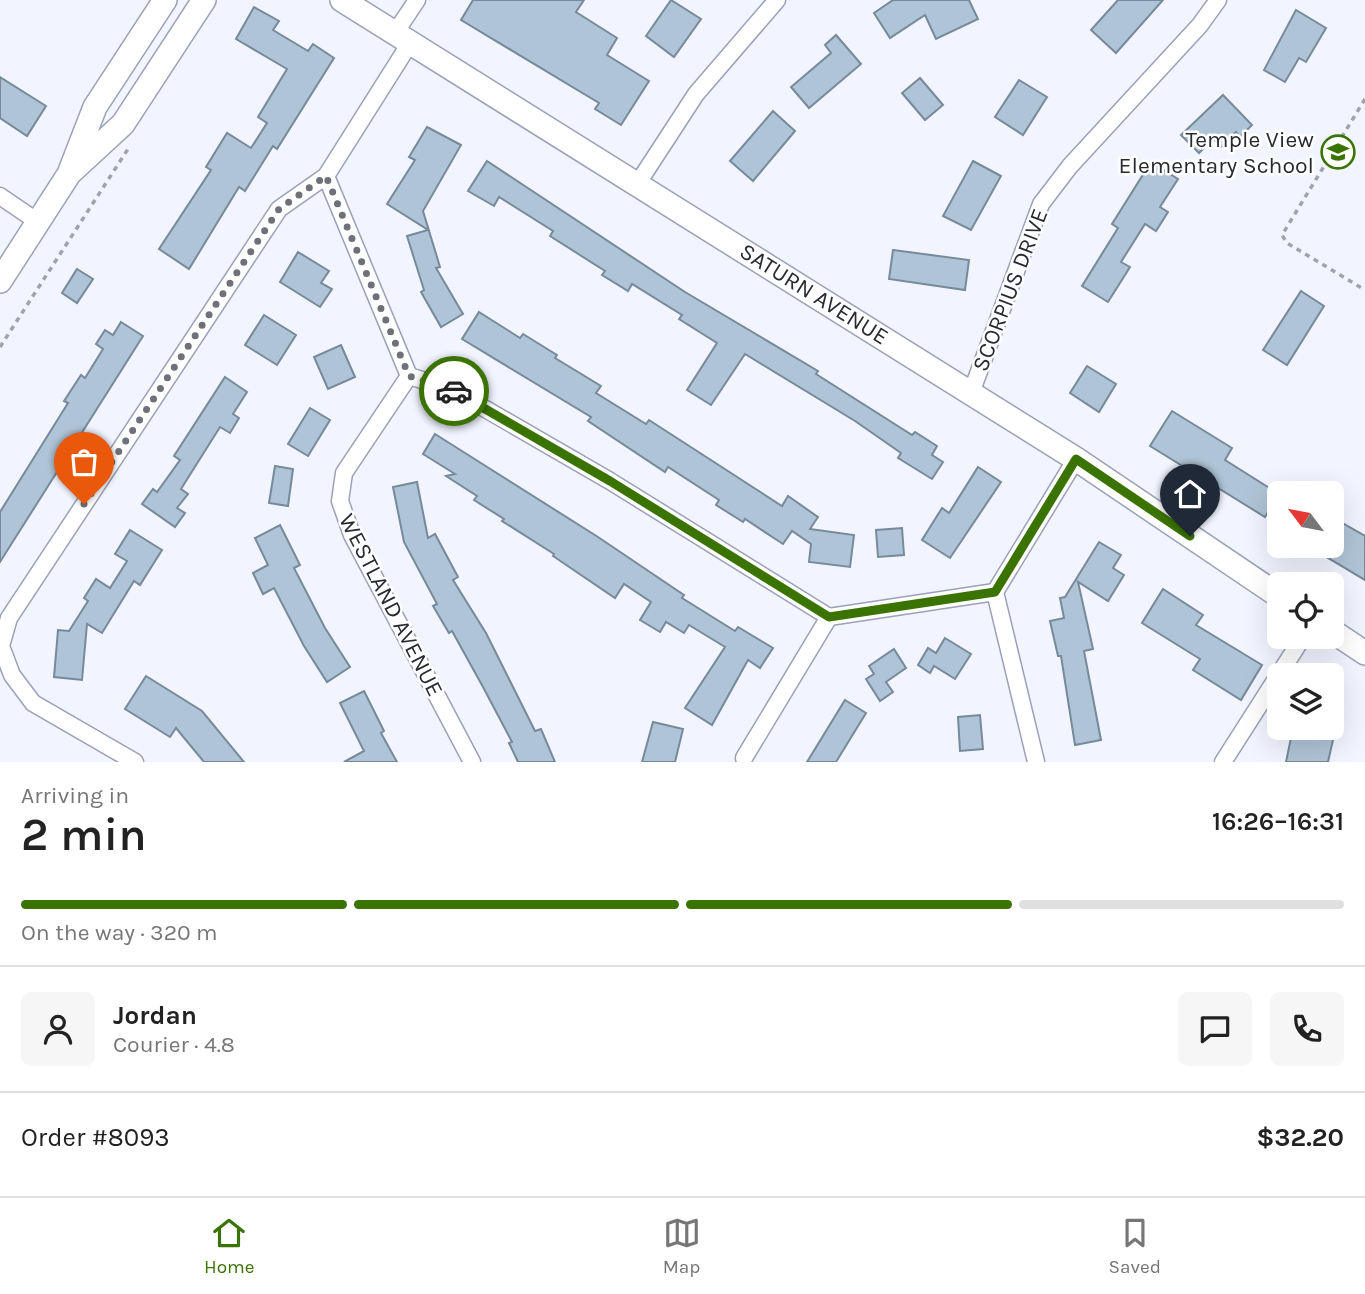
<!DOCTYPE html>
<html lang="en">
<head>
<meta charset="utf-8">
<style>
	body { margin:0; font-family:Karla,sans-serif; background:#f6f6f6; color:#222; height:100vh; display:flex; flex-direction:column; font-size:26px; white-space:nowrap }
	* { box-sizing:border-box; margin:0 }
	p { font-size:23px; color:#767676 }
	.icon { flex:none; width:38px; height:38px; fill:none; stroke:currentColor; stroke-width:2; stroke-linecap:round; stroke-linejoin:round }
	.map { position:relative; height:762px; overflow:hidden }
	.details { display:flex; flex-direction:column; background:#fff; flex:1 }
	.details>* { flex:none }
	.needle { width:46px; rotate:302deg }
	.controls { position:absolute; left:1267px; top:481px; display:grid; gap:14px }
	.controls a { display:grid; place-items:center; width:77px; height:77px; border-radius:10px; background:#fff; box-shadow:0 7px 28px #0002; font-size:35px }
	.pin { position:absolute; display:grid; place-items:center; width:60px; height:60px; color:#fff; margin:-72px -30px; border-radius:50% 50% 50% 0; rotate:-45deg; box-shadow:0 0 7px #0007 }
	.pin .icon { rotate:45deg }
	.courier { position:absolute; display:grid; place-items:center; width:70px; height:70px; margin:-35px; border:5px solid #3b7301; border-radius:50%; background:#fff; color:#222; box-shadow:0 2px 9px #0007 }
	.head em { font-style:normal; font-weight:600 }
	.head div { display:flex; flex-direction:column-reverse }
	.head { display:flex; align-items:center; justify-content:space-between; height:119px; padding:0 21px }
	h1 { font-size:46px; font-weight:600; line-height:52px }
	.bar { display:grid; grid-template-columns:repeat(4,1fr); gap:10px 7px; align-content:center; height:84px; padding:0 21px }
	.bar i { height:9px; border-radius:5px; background:#e0e0e0 }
	.bar .selected { background:#3b7301 }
	.bar p { grid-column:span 4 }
	.line { display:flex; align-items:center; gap:18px; padding:0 21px; border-top:2px solid #e0e0e0 }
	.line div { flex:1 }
	.round { display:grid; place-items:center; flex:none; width:74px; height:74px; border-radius:10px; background:#f6f6f6 }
	.menu { display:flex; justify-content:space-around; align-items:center; height:98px; border-top:2px solid #e0e0e0; background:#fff; font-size:19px; color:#767676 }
	.menu a { display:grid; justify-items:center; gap:4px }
	.menu .selected { color:#3b7301 }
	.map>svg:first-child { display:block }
	.building { fill:#afc4d6; stroke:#768a9b; stroke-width:2 }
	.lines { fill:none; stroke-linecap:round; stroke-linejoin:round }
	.street-casing { stroke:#9aa1b8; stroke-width:19 }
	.secondary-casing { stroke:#9aa1b8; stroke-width:26 }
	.path { stroke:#a0a3ac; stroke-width:3.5; stroke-dasharray:5 5; stroke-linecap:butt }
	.street { stroke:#fff; stroke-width:16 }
	.secondary { stroke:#fff; stroke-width:23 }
	.done { stroke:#6e717a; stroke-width:7; stroke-dasharray:0 12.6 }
	.route { stroke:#3b7301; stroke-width:9 }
	.labels { text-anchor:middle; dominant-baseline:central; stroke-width:5; stroke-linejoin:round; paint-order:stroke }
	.poi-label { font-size:23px; fill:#272a33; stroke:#fff; text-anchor:end }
	.street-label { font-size:23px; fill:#272a33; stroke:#fff }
</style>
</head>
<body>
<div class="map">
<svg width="1365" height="762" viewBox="0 0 1365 762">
	<rect width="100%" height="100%" fill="#f2f5ff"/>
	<g class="building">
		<polygon points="473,0 584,0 576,12 617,38 607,55 649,81 621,125 595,109 599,103 461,20"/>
		<polygon points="671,0 701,19 674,57 646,36"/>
		<polygon points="893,0 969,0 978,19 936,39 925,15 890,38 874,13"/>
		<polygon points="1118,0 1163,0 1116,53 1091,30"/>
		<polygon points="254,7 279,21 273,30 308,51 313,44 334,58 277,149 273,146 245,191 239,187 189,269 159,249 211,170 206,167 227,133 251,148 267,123 258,117 287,69 236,39"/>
		<polygon points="1296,10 1326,28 1306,62 1299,58 1285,82 1264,70"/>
		<polygon points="836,35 861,64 809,108 791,87 831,53 825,45"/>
		<polygon points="0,77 46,106 27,136 0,118"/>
		<polygon points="920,78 943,105 925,120 902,93"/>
		<polygon points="1019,80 1047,97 1023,135 995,117"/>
		<polygon points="1223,95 1252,125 1240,137 1236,132 1221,147 1213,139 1199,153 1181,135"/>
		<polygon points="773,111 795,131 753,181 730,161"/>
		<polygon points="427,127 461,145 423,211 440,267 436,268 463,314 441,327 421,292 424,290 407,236 428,230 387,204 415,160 409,157"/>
		<polygon points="487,161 685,292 818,371 816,374 912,435 915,432 937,446 932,455 943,462 932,479 898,458 901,453 855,421 745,354 711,405 687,390 717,343 679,319 682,315 632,284 628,291 602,275 605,271 550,236 553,231 499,197 494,206 468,191"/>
		<polygon points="973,161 1001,176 971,230 943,216"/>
		<polygon points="1151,162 1178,179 1160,207 1168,212 1156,231 1145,224 1121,262 1130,267 1108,302 1082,286 1118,228 1112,224"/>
		<polygon points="893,250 969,260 965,290 889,279"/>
		<polygon points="298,252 329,271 321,283 332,289 320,307 280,282"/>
		<polygon points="77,269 93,279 77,303 62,293"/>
		<polygon points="1301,291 1324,306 1287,365 1263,350"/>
		<polygon points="479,312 520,338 523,334 557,355 555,358 601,386 596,393 646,424 649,420 782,506 788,496 818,517 810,529 854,535 850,567 809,562 811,544 792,531 783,544 745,519 743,522 716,505 719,500 668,467 665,472 588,421 591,417 462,339"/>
		<polygon points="264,315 296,335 277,365 245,345"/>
		<polygon points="121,322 143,336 0,562 0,512 68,403 64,401 81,375 85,378 103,349 96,344 105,330 113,335"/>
		<polygon points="341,345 355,377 328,389 314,357"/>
		<polygon points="1087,366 1116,384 1099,412 1070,393"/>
		<polygon points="225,377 247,392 233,414 239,418 230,433 220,427 181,489 188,494 177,508 185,513 175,527 142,504 153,489 157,492 180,460 174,456"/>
		<polygon points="310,408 330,420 308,456 288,444"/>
		<polygon points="1172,411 1232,448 1225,460 1279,494 1265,517 1150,446"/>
		<polygon points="435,434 598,537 684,595 682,598 735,631 738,627 773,648 760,668 748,660 712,725 685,708 725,647 689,625 684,633 666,622 660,632 640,620 651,602 624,584 615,598 553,556 554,554 502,521 504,519 474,500 477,496 446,476 455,474 423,454"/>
		<polygon points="275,466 293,469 288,506 269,503"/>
		<polygon points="978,467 1001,482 950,558 922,540 942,508 949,513"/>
		<polygon points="417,482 428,538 435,534 458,577 453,580 486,633 535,731 541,729 555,762 518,762 509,743 512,742 483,687 452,631 449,633 433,606 437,604 404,542 393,487"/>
		<polygon points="1332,517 1365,536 1365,580 1308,546 1332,546"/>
		<polygon points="280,525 300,565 294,568 325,628 350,667 327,682 304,646 274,588 263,594 253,573 268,565 255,538"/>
		<polygon points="902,528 904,555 878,557 876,530"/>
		<polygon points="130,530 162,550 140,585 134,581 102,633 87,624 82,680 54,677 58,630 69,631 88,601 84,598 96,579 110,588 127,561 115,554"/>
		<polygon points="1099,542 1121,555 1113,568 1124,575 1108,601 1078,582 1093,649 1084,651 1101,740 1075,745 1061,656 1058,656 1050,621 1064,618 1060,598 1065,597"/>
		<polygon points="1163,589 1203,615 1196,625 1262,665 1241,700 1193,670 1200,659 1142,623"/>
		<polygon points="945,638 971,654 955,679 934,666 930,673 918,665 928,648 936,653"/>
		<polygon points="894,649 906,668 886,682 893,692 880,701 866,679 874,674 869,666"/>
		<polygon points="146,676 202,711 244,762 204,762 176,728 170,737 125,709"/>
		<polygon points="364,691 384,731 381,733 397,762 344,762 364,751 340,703"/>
		<polygon points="845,700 866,713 836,762 807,762"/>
		<polygon points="980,715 983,749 960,751 958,717"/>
		<polygon points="653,722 683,729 675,762 642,762"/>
		<polygon points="1293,728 1335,731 1328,762 1286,762"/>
	</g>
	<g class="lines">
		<defs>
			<g id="street">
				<polyline points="395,33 417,0"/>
				<polyline points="326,176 409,376"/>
				<polyline points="638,183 696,94 777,0"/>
				<polyline points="0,196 38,222"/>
				<polyline points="409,376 451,389 610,481 829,617 995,592"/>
				<polyline points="409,376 344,473 340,501 352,535 472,762"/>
				<polyline points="971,393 1041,204 1070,166 1200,25 1218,0"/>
				<polyline points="744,758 829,617"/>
				<polyline points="135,762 33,703 12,675 1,646 9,618 279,209 326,176 410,43"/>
				<polyline points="1036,762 995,592 1076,459"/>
				<polyline points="1223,762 1303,637"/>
			</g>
			<g id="secondary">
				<polyline points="342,0 1076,459 1279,596"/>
				<polyline points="72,171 123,124 204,0"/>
				<polyline points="0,281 69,174 95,107 165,0"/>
				<polyline points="1332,631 1365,653"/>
			</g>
		</defs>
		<use href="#street" class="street-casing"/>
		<use href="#secondary" class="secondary-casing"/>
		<g class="path">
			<polyline points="1365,99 1282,235 1287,243 1365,290"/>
			<polyline points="0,347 128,149"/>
		</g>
		<use href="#street" class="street"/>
		<use href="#secondary" class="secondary"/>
	</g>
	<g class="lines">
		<polyline class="done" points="84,504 279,209 326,176 409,376 454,391"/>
		<polyline class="route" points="454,391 610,481 829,617 995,592 1076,459 1190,536"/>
	</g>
	<defs>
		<symbol id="school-ring" viewBox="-11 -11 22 22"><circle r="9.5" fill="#fff" stroke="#3b7301" stroke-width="1.5"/><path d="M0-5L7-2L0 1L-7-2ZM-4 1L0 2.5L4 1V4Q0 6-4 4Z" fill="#3b7301"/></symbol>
	</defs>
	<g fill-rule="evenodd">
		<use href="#school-ring" x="1319" y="133" width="38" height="38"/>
	</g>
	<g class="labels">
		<g class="poi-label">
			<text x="1314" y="139">Temple View<tspan x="1314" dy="26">Elementary School</tspan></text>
		</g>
		<g class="street-label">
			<text transform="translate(1010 290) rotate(-69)">SCORPIUS DRIVE</text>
			<text transform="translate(814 294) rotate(32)">SATURN AVENUE</text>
			<text transform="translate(391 605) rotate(63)">WESTLAND AVENUE</text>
		</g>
	</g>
</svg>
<div class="controls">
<a><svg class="needle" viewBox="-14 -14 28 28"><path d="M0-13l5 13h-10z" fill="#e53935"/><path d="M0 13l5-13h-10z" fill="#767676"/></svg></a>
<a><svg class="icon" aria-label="locate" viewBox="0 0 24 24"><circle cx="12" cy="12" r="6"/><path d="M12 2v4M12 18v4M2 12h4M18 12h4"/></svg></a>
<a><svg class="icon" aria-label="layers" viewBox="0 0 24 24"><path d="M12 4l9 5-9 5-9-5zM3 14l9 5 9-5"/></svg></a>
</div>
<div class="pin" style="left:84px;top:504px;background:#ea580c"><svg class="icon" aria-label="bag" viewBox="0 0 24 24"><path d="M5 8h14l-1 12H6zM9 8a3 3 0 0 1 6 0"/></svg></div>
<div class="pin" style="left:1190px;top:536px;background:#1f2937"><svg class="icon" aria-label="home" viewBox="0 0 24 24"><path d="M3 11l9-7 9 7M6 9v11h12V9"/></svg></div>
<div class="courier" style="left:454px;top:391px"><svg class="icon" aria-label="car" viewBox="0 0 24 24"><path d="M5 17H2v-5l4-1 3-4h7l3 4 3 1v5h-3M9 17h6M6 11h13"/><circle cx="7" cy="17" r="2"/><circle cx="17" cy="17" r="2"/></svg></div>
</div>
<section class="details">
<div class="head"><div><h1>2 min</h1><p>Arriving in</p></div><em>16:26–16:31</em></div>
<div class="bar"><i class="selected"></i><i class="selected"></i><i class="selected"></i><i></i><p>On the way · 320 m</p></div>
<div class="line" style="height:126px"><a class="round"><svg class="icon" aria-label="person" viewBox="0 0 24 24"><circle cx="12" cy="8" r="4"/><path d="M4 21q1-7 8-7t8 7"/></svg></a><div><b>Jordan</b><p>Courier · 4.8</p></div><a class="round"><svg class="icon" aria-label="chat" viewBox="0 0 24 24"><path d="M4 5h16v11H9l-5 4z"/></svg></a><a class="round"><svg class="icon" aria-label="phone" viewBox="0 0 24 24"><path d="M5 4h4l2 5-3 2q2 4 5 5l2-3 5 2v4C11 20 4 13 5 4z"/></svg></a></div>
<div class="line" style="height:91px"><div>Order #8093</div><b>$32.20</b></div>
</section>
<nav class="menu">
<a class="selected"><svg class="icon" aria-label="home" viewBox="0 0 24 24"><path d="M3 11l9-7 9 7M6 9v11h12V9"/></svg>Home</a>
<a><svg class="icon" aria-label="map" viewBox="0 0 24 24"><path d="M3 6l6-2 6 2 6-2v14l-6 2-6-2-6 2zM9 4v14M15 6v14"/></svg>Map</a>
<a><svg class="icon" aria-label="saved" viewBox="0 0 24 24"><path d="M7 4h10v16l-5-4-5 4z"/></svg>Saved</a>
</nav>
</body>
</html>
